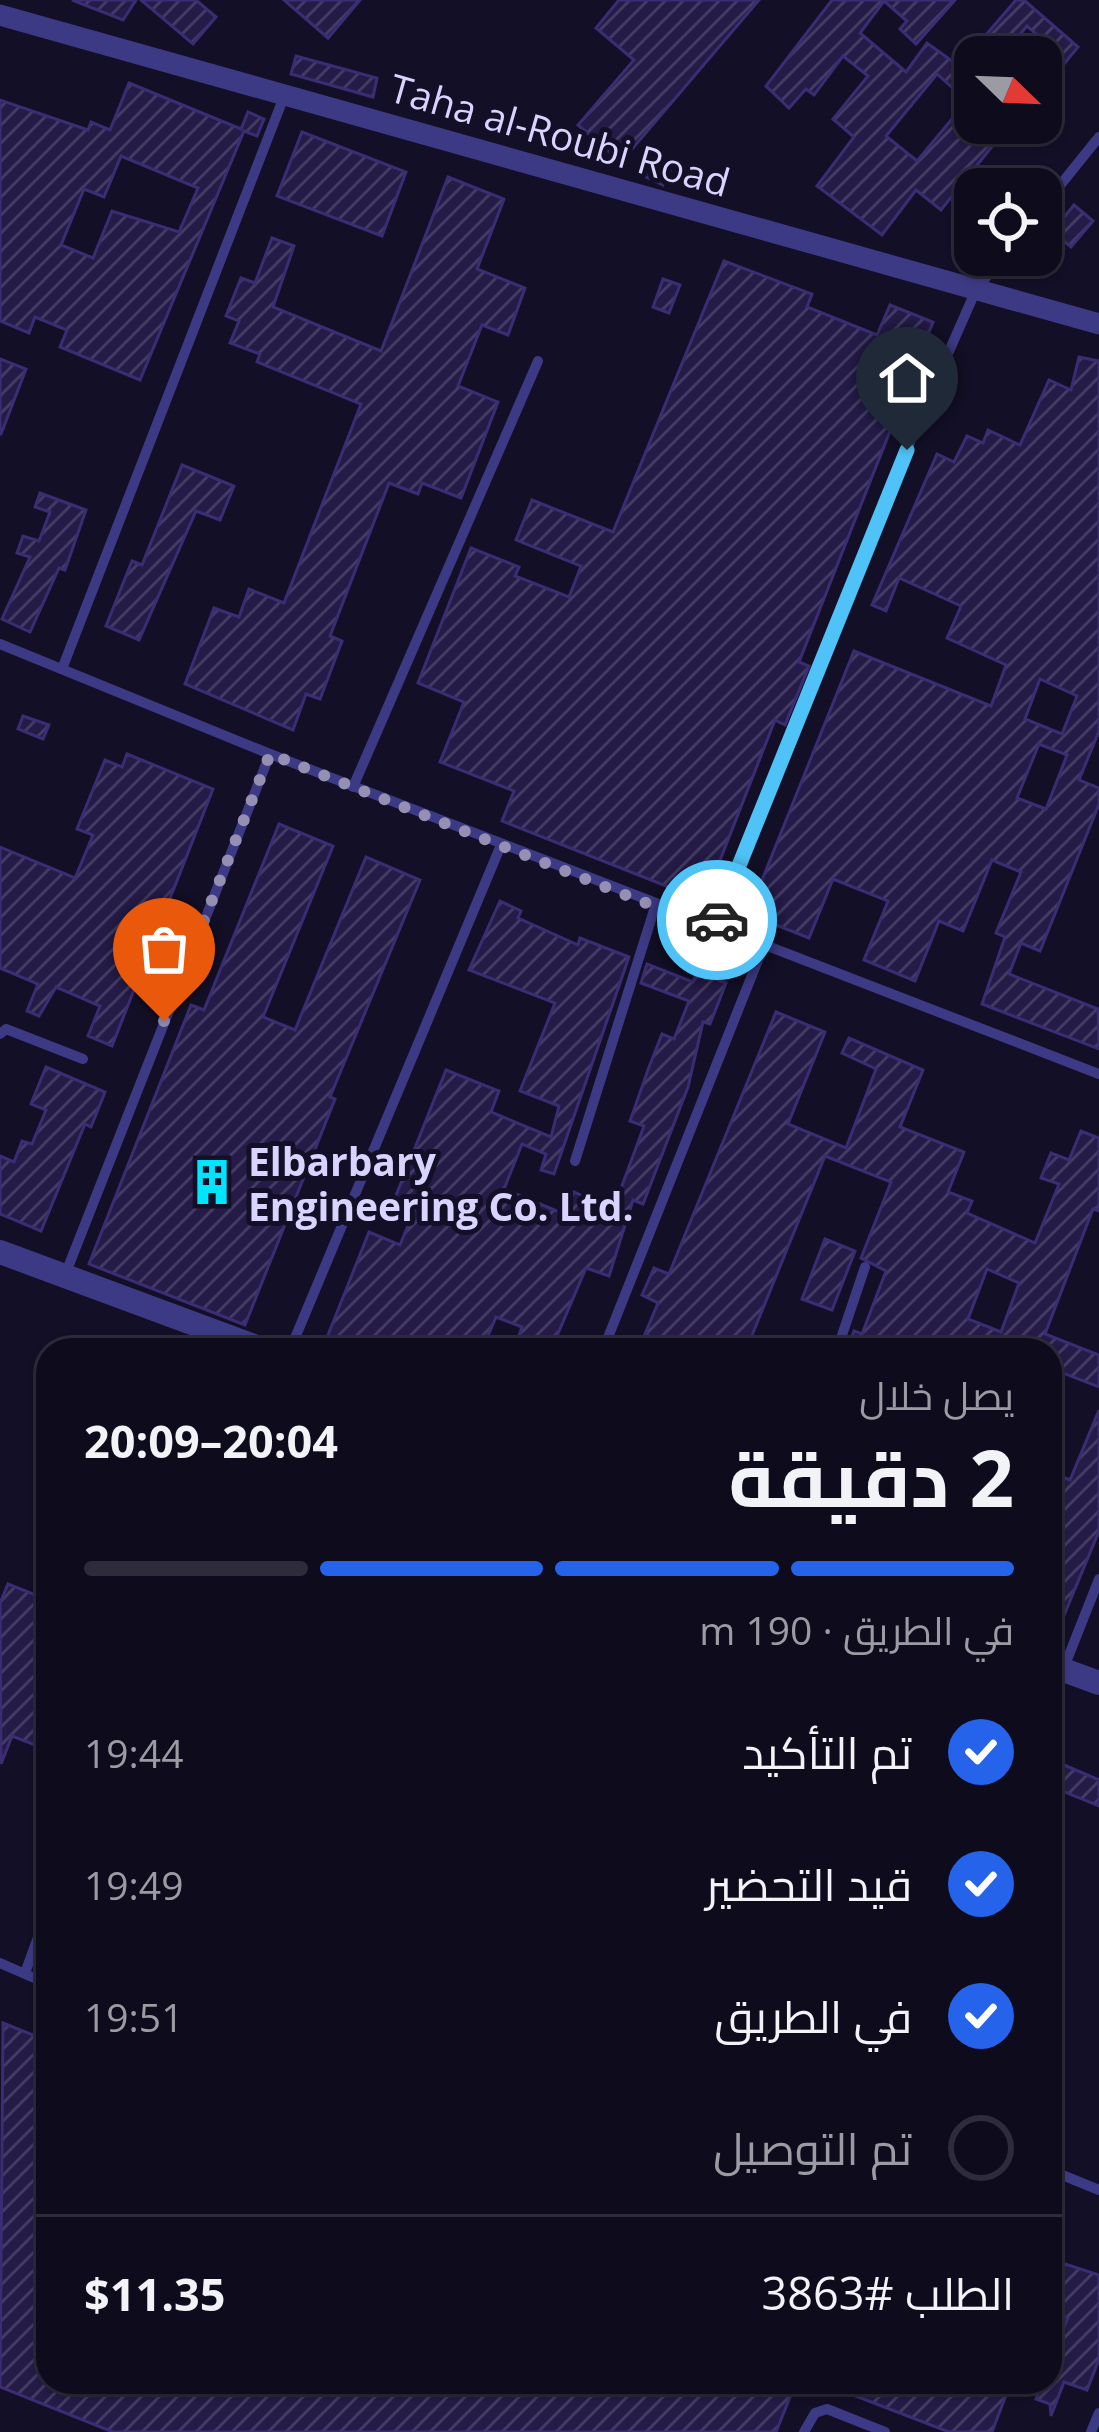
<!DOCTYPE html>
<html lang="ar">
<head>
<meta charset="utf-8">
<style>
	body { margin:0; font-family:"Open Sans",Cairo,sans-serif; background:#171425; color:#f1f3f6; direction:rtl; height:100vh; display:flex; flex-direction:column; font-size:45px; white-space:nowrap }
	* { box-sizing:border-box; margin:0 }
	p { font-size:39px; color:#9b9ba3 }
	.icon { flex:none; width:66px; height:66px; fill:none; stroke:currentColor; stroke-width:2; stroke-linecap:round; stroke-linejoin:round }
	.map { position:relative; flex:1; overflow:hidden; direction:ltr }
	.drawer { position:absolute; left:36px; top:1338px; width:1026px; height:1056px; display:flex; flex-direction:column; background:#0e0b1c; border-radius:36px; box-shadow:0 3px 9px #0004,0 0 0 3px #2e2b3b; direction:rtl }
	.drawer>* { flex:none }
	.needle { width:78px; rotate:113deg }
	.fabs { position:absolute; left:954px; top:36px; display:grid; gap:24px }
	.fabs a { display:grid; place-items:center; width:108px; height:108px; border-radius:24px; background:#0e0b1c; box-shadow:0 3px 9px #0004,0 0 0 3px #2e2b3b; font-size:60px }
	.pin { position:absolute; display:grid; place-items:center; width:102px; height:102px; color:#fff; margin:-123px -51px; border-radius:50% 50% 50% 0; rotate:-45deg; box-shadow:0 0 12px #0007 }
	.pin .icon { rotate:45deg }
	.courier { position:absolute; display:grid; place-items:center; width:120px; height:120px; margin:-60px; border:9px solid #4fc3f7; border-radius:50%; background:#fff; color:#222; box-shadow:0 3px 15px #0007 }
	.head em { font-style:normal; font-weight:700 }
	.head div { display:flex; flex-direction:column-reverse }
	.head { display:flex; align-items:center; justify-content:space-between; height:204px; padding:0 48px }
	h1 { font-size:78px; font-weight:700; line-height:90px }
	.bar { display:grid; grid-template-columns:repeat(4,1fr); gap:18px 12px; align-content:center; height:144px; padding:0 48px }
	.bar i { height:15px; border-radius:9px; background:#2e2b3b }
	.bar .active { background:#2563eb }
	.bar p { grid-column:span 4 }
	.line { display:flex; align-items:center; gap:30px; padding:0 48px; border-top:3px solid #2e2b3b }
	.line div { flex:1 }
	ol { padding:0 48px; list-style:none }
	li { display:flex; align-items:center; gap:36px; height:132px }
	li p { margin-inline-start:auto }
	li .icon { padding:12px; border-radius:50%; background:#2563eb; color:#fff; stroke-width:4 }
	li:last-child { color:#9b9ba3 }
	li i { width:66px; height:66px; border:6px solid #2e2b3b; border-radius:50% }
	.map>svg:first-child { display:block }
	.building { fill:url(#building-hatch); stroke:#3b2d73; stroke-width:3; fill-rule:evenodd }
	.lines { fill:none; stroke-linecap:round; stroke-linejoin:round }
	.service { stroke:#3d3a85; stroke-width:10 }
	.minor { stroke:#3d3a85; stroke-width:21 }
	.tertiary { stroke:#3d3a85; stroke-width:24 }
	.done { stroke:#948fb3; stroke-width:12; stroke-dasharray:0 21.6 }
	.route { stroke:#4fc3f7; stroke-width:15 }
	.labels { text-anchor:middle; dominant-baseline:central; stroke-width:10; stroke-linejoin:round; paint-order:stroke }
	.street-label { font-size:39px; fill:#d9d4ff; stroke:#130f26 }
	.poi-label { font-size:39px; font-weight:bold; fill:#d9d4ff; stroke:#130f26; text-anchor:start }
</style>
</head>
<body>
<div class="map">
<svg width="1099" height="2432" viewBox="0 0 1099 2432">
	<defs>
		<pattern id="building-hatch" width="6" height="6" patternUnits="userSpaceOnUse" patternTransform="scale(3)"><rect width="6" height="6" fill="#241b47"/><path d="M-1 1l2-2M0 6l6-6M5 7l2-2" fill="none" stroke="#433b63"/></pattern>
	</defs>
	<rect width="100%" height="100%" fill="#130f26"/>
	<g class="building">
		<polygon points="72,0 136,0 123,20"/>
		<polygon points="141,0 196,0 216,17 193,44"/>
		<polygon points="284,0 360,0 328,38"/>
		<polygon points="619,0 759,0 621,162 578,125 634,60 596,28"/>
		<path d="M832,0H955L916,44L900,29L907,21L884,1L860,33L906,72L927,43L959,66L1016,0H1024L1078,47L1041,92V55L1050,46L1027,26L1001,57H975V123H1011L941,210L916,190L882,235L817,186L854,137L833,119L868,76L843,56L814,95L806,89L789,108L766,86ZM937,74L967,101L917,161L886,136Z"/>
		<polygon points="296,56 377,78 373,97 291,74"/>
		<path d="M129,83L241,129L248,112L264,119L257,136L244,131L140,380L60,347L67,330L35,317L29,333L0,321V100L88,130L91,122L110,130ZM121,156L198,188L179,232L112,211L93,258L61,245L84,189L104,197Z"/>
		<polygon points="302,132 406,172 382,236 277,196"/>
		<polygon points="649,161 670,171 663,185 642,175"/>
		<polygon points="448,177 504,199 477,269 525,288 508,335 482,325 458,386 498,402 461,498 422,483 418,494 389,483 330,636 342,641 320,699 306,694 293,730 185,684 214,608 239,617 249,589 284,603 361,404 257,362 260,354 230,343 239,321 226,316 241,278 255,283 272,238 294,246 273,307 381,351"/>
		<polygon points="1074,205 1093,221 1071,247 1052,232"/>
		<polygon points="724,261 812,294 807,307 877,335 890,305 933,322 799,662 809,666 785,725 775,720 704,901 502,821 514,791 440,762 464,702 418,683 471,548 519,567 515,576 569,597 581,566 516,540 532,500 613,532"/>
		<polygon points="663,279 680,285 669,313 653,307"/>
		<path d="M1079,357L1099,361V731L1079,780L1099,788V804L1040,951L1021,943L1009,974L1098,1009L1099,1049L982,1004L1005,937L996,933L1021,872L992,860L963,931L939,921L915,981L864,960L888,901L833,879L809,938L761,919L764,910L752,905L854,651L991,706L1006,665L947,638L961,606L899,578L886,611L872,605L937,454L954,462L967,436L983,443L988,430L1020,445L1049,380L1071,390ZM1040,679L1077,696L1062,734L1025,719ZM1039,744L1067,755L1046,809L1017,798Z"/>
		<polygon points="0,359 26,369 1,434 0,434"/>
		<polygon points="182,465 234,486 220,520 196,511 139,640 106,626 132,561 142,565"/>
		<polygon points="40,493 86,510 65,570 59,568 30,632 2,619 30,557 17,553 23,536 39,541 50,512 35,507"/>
		<polygon points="23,716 49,725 43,739 18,729"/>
		<polygon points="127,754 213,789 112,1046 88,1036 100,1006 56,987 39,1016 27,1011 38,984 0,968 0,847 75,878 93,835 77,829 105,760 122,767"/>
		<polygon points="279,824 333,846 263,1017 295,1030 366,857 420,880 330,1097 335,1099 245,1325 89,1264 191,1005 204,1010"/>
		<polygon points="500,901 521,911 518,918 578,945 580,938 629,957 554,1174 541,1170 546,1154 522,1144 504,1189 564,1214 574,1192 613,1210 644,1126 630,1121 649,1067 662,1034 674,1039 689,1001 641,983 647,964 693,982 697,972 726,983 710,1024 703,1022 688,1087 643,1204 633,1200 609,1276 586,1268 551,1350 514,1350 522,1327 496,1317 482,1350 453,1350 434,1342 430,1350 362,1350 328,1335 369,1232 400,1245 416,1206 395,1198 446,1070 499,1091 491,1112 551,1137 559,1106 520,1091 555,1003 469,970"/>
		<path d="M776,1012L825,1032L788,1124L846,1148L876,1069L842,1053L849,1038L923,1070L900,1127L964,1152L948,1192L972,1201L967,1213L1035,1243L1059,1184L1041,1178L1051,1153L1069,1160L1081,1131L1099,1138V1211L1093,1209L1045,1334L1099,1355V1387L1050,1368V1350H847L854,1331L862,1334L886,1271L861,1258L891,1182L825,1156L746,1350H653L657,1339L645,1334L658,1303L642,1295L654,1268L669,1274ZM987,1269L1019,1283L1001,1332L968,1319Z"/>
		<polygon points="46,1067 105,1092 91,1127 85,1124 41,1231 0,1214 0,1156 14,1162 22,1141 32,1144 46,1110 31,1104"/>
		<polygon points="825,1239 855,1251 832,1310 802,1299"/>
		<polygon points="1099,1410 1099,1531 1050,1649 1050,1531 1062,1502 1050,1497 1050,1472 1070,1480"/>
		<polygon points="8,1584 48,1600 48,1750 12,1736 1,1764 0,1603"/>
		<polygon points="1050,1759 1099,1780 1099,1806 1050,1786"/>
		<polygon points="3,2023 48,2041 48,2382 796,2382 776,2432 113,2432 0,2387"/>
		<polygon points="1050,2259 1099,2275 1099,2359 1087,2390 1064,2382 1051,2416 1050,2404 1036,2399 1043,2382 1050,2382 1050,2357 1068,2318 1050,2311"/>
		<polygon points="1011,2382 992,2432 949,2432 822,2383"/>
	</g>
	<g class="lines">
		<g class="service">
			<polyline points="1041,209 1099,137"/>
			<polyline points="0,644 270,754"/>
			<polyline points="62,669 285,94"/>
			<polyline points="353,787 538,361"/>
			<polyline points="714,928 921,415 976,290 1004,255"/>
			<polyline points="0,1034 6,1029 83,1059"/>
			<polyline points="575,1161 655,907"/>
			<polyline points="65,1275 270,754 1099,1074"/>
			<polyline points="290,1350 501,845"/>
			<polyline points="603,1350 764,945"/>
			<polyline points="837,1350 865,1267"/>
			<polyline points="1063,1670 1099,1579"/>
			<polyline points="0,1963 48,1984"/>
			<polyline points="25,1973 48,1910"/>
			<polyline points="1050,2170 1099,2190"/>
			<polyline points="804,2432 815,2413 827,2409 885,2432"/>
			<polyline points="1091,2432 1099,2413"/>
		</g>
		<polyline class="minor" points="0,15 1099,324"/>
		<g class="tertiary">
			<polyline points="0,1252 265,1350"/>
			<polyline points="1050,1665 1099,1683"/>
		</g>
	</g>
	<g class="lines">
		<polyline class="done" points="164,1021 270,754 656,907 714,928 717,920"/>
		<polyline class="route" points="717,920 907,450"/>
	</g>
	<defs>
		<symbol id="building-bare" viewBox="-9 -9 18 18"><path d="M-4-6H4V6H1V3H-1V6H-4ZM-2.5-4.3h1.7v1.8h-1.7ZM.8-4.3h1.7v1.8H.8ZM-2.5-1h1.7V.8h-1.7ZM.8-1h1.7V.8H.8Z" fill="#00e5ff" stroke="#130f26" stroke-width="2.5" paint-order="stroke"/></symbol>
	</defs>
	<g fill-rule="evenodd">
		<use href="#building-bare" x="179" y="1149" width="66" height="66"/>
	</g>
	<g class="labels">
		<g class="street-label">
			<text transform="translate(560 134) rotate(16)">Taha al-Roubi Road</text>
		</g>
		<g class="poi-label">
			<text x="248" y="1160">Elbarbary<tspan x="248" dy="45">Engineering Co. Ltd.</tspan></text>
		</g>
	</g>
</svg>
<div class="fabs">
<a><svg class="needle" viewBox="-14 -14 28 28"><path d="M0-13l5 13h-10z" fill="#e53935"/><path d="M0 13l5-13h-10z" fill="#9b9ba3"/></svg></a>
<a><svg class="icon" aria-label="locate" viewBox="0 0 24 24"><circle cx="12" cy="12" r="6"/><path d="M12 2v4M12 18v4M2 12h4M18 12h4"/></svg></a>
</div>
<div class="pin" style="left:164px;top:1021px;background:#ea580c"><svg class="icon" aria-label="bag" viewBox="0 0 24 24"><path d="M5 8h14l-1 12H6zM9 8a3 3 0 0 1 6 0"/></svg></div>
<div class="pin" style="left:907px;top:450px;background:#1f2937"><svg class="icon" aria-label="home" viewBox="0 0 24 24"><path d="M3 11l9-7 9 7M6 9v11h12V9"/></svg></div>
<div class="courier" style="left:717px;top:920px"><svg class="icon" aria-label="car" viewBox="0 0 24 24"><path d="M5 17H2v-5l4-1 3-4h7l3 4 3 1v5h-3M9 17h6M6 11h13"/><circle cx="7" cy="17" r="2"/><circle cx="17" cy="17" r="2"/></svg></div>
<section class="drawer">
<div class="head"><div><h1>2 دقيقة</h1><p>يصل خلال</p></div><em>20:04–20:09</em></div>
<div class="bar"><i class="active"></i><i class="active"></i><i class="active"></i><i></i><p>في الطريق · 190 m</p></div>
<ol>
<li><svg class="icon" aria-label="check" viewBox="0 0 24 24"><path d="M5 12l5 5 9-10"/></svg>تم التأكيد<p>19:44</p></li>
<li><svg class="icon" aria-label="check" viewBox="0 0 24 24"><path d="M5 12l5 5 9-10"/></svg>قيد التحضير<p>19:49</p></li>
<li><svg class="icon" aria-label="check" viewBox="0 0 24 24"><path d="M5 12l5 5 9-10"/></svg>في الطريق<p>19:51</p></li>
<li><i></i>تم التوصيل</li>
</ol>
<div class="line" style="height:156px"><div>الطلب #3863</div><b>$11.35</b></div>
</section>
</div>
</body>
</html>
